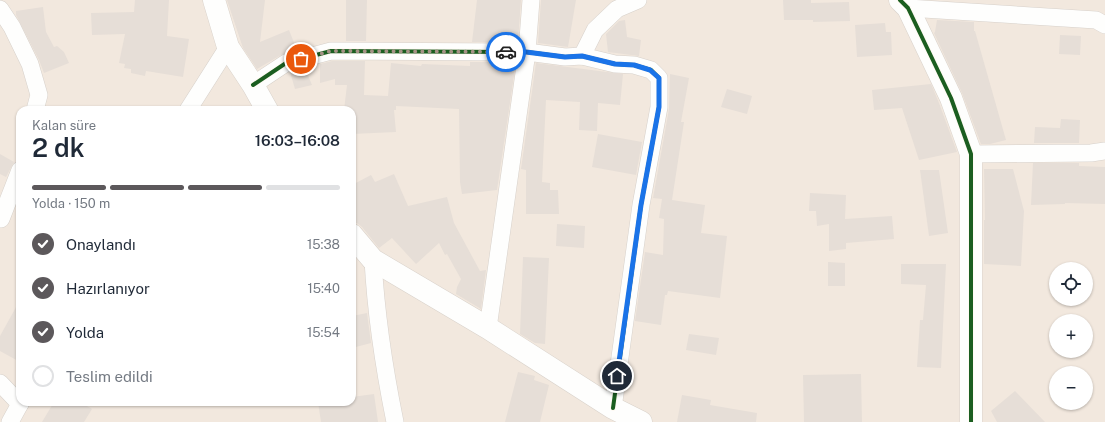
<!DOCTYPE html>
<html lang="tr">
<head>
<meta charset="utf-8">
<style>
	body { margin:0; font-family:"Public Sans",sans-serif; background:#f6f6f7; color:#1f2937; height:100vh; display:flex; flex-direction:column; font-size:15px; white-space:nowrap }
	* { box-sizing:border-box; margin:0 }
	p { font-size:13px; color:#747a83 }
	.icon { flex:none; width:22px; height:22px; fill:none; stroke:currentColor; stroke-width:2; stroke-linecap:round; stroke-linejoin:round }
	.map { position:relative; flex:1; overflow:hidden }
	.panel { position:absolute; left:16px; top:106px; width:340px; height:300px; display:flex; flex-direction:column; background:#fff; border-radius:12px; box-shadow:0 1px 3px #0004 }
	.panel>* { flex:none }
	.fabs { position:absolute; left:1049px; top:262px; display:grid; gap:8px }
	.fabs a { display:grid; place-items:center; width:44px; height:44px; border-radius:50%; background:#fff; box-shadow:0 1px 3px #0004; font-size:20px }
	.pin { position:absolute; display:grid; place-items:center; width:34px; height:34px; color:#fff; margin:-17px; border:2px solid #fff; border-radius:50%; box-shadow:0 1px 4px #0007 }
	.courier { position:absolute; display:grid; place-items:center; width:40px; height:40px; margin:-20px; border:3px solid #1a73e8; border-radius:50%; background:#fff; color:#222; box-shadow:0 1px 5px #0007 }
	.headline em { font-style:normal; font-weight:600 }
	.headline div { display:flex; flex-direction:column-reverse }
	.headline { display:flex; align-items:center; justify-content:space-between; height:68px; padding:0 16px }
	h1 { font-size:26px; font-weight:600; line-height:30px }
	.bar { display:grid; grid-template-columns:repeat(4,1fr); gap:6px 4px; align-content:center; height:48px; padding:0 16px }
	.bar i { height:5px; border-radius:3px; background:#e0e1e3 }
	.bar .current { background:#5c585b }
	.bar p { grid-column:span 4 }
	ol { padding:0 16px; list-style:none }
	li { display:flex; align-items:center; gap:12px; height:44px }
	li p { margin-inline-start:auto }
	li .icon { padding:4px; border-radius:50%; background:#5c585b; color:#fff; stroke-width:4 }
	li:last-child { color:#747a83 }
	li i { width:22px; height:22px; border:2px solid #e0e1e3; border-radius:50% }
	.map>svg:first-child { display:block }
	.residential { fill:#f2e8de; fill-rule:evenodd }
	.building { fill:#e6ded7 }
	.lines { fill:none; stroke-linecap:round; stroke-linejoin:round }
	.street-casing { stroke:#d7d1cb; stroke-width:18 }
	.secondary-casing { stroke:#d9d2cb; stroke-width:23 }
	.street { stroke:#fefefd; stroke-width:17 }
	.secondary { stroke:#fefefd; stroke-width:22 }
	.cycleway-casing { stroke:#fffaf3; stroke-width:6 }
	.cycleway { stroke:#1b5e20; stroke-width:4 }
	.done { stroke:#a69286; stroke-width:4; stroke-dasharray:0 7.2 }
	.route { stroke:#1a73e8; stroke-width:5 }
</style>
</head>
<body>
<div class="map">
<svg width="1105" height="422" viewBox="0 0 1105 422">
	<rect width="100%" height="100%" fill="#f9f5f0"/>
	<path class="residential" d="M0,0H1105V422H0ZM20,110H352V402H20ZM1056,269H1086V299H1056ZM1056,321H1086V351H1056ZM1056,373H1086V403H1056Z"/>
	<g class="building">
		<polygon points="135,0 169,0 167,36 189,39 183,77 146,71 145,76 131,73 131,69 124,68 125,64 119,63 125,34 92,35 91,13 134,12"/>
		<polygon points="227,0 265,0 260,42 289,30 297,50 281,55 257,69 243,48"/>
		<polygon points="346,0 367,0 366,41 346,41"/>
		<polygon points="477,0 521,0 518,42 472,42"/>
		<polygon points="541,0 576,0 568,47 538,43"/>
		<polygon points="783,0 811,0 811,3 849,2 850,21 813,22 813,20 784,20"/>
		<polygon points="43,7 46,32 54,47 57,46 64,52 69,63 44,73 39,60 16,15 16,11"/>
		<polygon points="625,20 627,37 641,40 639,56 608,52 606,34 619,21"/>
		<polygon points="937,20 974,22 974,31 975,31 1006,140 990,144 981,144 962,93 934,33 935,32"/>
		<polygon points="885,23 886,32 891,32 892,55 857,57 855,25"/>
		<polygon points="1060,35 1081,36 1080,55 1059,54"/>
		<polygon points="332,61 365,61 364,95 388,96 391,63 421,66 422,64 470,66 470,62 516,62 497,190 462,194 460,182 459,109 396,106 396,110 394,110 396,132 352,134 352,110 344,110 347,85 335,85 335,79 320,83 320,64"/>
		<polygon points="536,63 623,74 620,105 598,103 597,131 579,130 580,102 546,100 542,182 550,183 550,190 558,190 559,214 526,214 526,170 521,169"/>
		<polygon points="305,68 312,85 295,89 290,72"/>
		<polygon points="670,74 689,78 681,122 684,122 672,200 705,205 701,233 727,236 720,298 668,291 667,295 665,295 661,325 635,321 645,252 663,255 664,219 659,218 662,199 653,198 669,109"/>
		<polygon points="931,84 939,103 957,152 919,160 902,108 874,110 872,90"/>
		<polygon points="727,89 752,96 747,114 721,107"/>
		<polygon points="1061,119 1080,120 1079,143 1034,143 1035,127 1060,128"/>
		<polygon points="598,134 642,142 636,175 592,167"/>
		<polygon points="0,154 14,162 6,177 0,174"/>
		<polygon points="1033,163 1079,163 1079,166 1105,167 1105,204 1065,203 1065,204 1031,205"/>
		<polygon points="984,169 1013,169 1024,211 1021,266 984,264 984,220 985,220"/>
		<polygon points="920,170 939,170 948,233 929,236"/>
		<polygon points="394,174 408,206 447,197 454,223 480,271 486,270 481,309 456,294 457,287 461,279 447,254 445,255 439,243 416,264 392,238 379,248 362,227 357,223 352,223 352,185 371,175 375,182"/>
		<polygon points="810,193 846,195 845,219 892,216 894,239 846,243 846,249 829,251 829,224 817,226 816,211 809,211"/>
		<polygon points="557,224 585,226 584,248 556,246"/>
		<polygon points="523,257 549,258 545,344 535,343 520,334"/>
		<polygon points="828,262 845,263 845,286 828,286"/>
		<polygon points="901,264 946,264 941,368 917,367 920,320 923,320 926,285 901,284"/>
		<polygon points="20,300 20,362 0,351 0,336"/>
		<polygon points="367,313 371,343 352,348 352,316"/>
		<polygon points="689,334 719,338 716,355 686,350"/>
		<polygon points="518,372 535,376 534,380 549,385 540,422 505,422"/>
		<polygon points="861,374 862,422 804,422 803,375"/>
		<polygon points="1015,391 1045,422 997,422 991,411"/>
		<polygon points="374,394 378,422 321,422 318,402 352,402 352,397"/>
		<polygon points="682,395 711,400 710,405 757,413 756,422 677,422"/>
		<polygon points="54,402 80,402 92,409 84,422 42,422"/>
	</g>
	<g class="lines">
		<defs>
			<g id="street">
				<polyline points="908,8 1096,20 1105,25"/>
				<polyline points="0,9 12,27 30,64 39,95 35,110"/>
				<polyline points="582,56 595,30 617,9 638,0"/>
				<polyline points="253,85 286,63 331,51 527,52 565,57 582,56 615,64 634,65 651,70 659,78 659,107 641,205 613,408"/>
				<polyline points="188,110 228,47"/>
				<polyline points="971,154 1091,153 1105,151"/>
				<polyline points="1,219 20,170"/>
				<path d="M373,260C376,315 384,368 395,422"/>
				<polyline points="488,328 527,52 531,0"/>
				<polyline points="0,383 20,404"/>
				<polyline points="10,422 21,402"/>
			</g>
			<g id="secondary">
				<polyline points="214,0 228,47 253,85 267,110"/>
				<polyline points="900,0 908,8 951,98 971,154 971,422"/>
				<polyline points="352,235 373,260 488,328 613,408 641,422"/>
			</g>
		</defs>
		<use href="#street" class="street-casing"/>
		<use href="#secondary" class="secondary-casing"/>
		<use href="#street" class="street"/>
		<use href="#secondary" class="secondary"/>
		<defs>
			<g id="cycleway">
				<polyline points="900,0 908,8 951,98 971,154 971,422"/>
				<polyline points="253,85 286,63 331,51 527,52 565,57 582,56 615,64 634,65 651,70 659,78 659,107 641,205 613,408"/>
			</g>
		</defs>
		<use href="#cycleway" class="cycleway-casing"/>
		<use href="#cycleway" class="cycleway"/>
	</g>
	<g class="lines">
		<polyline class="done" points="301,59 331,51 506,52"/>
		<polyline class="route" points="506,52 526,52 565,57 582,56 615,64 634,65 650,70 659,78 659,107 641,205 617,376"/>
	</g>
</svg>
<div class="fabs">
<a><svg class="icon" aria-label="locate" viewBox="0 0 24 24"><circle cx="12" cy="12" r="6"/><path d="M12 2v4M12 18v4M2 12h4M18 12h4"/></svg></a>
<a>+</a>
<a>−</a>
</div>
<div class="pin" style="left:301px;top:59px;background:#ea580c"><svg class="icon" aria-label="bag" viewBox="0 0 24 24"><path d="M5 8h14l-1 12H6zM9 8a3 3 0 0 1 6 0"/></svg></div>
<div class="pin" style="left:617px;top:376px;background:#1f2937"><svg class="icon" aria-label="home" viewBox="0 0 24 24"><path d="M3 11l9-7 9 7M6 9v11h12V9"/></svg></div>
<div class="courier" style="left:506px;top:52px"><svg class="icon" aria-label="car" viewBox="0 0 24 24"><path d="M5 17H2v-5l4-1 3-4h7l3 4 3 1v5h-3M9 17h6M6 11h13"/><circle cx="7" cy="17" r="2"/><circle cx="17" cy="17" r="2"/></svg></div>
<section class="panel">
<div class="headline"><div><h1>2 dk</h1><p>Kalan süre</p></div><em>16:03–16:08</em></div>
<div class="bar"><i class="current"></i><i class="current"></i><i class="current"></i><i></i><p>Yolda · 150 m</p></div>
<ol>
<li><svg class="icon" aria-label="check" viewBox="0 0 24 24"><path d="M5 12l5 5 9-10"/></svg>Onaylandı<p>15:38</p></li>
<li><svg class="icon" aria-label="check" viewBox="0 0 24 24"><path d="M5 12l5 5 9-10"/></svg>Hazırlanıyor<p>15:40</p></li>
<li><svg class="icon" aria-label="check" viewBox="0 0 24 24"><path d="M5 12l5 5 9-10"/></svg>Yolda<p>15:54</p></li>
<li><i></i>Teslim edildi</li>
</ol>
</section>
</div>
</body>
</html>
